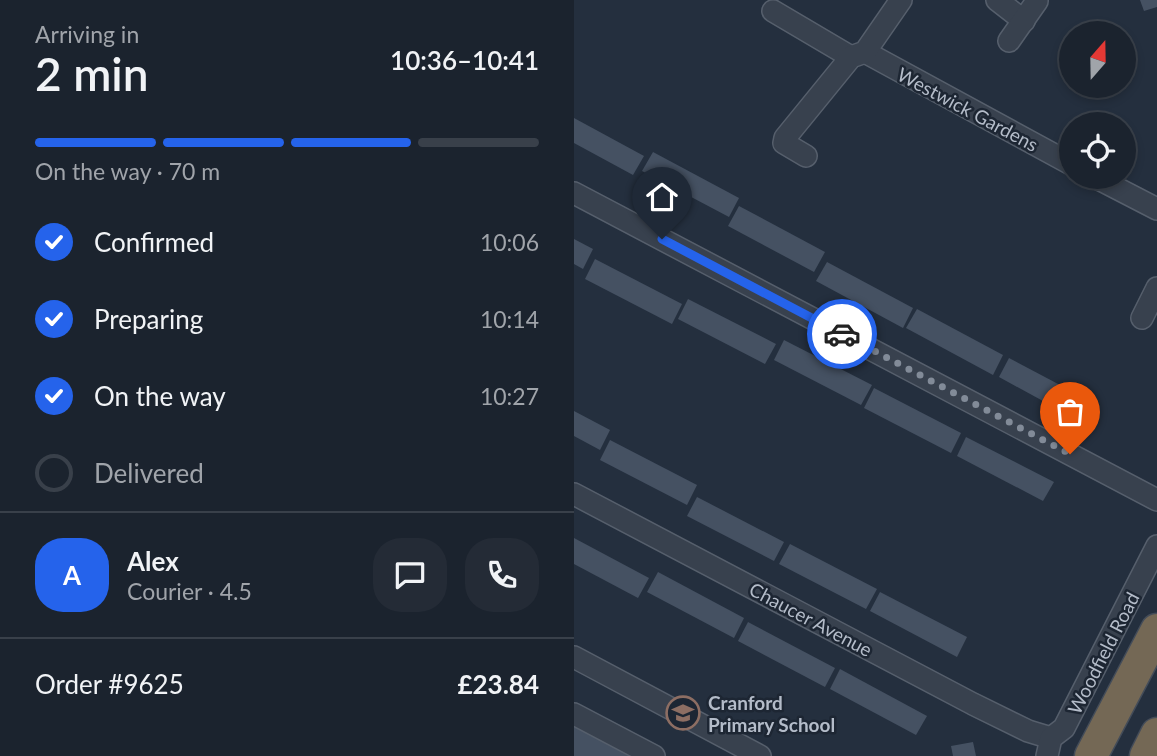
<!DOCTYPE html>
<html lang="en">
<head>
<meta charset="utf-8">
<style>
	body { margin:0; font-family:Lato,sans-serif; background:#242b36; color:#f1f3f6; height:100vh; display:flex; flex-direction:column; font-size:26px; white-space:nowrap }
	* { box-sizing:border-box; margin:0 }
	p { font-size:23px; color:#a0a4aa }
	.icon { flex:none; width:38px; height:38px; fill:none; stroke:currentColor; stroke-width:2; stroke-linecap:round; stroke-linejoin:round }
	.map { position:relative; flex:1; overflow:hidden }
	.side { display:flex; flex-direction:column; background:#1b232e; width:574px }
	.side>* { flex:none }
	.needle { width:46px; rotate:20deg }
	.tools { position:absolute; left:485px; top:21px; display:grid; gap:14px }
	.tools a { display:grid; place-items:center; width:77px; height:77px; border-radius:50%; background:#1b232e; box-shadow:0 4px 10px #0003,0 0 0 2px #39404a; font-size:35px }
	.pin { position:absolute; display:grid; place-items:center; width:60px; height:60px; color:#fff; margin:-72px -30px; border-radius:50% 50% 50% 0; rotate:-45deg; box-shadow:0 0 7px #0007 }
	.pin .icon { rotate:45deg }
	.courier { position:absolute; display:grid; place-items:center; width:70px; height:70px; margin:-35px; border:5px solid #2563eb; border-radius:50%; background:#fff; color:#222; box-shadow:0 2px 9px #0007 }
	.headline em { font-style:normal; font-weight:600 }
	.headline div { display:flex; flex-direction:column-reverse }
	.headline { display:flex; align-items:center; justify-content:space-between; height:119px; padding:0 35px }
	h1 { font-size:46px; font-weight:600; line-height:52px }
	.bar { display:grid; grid-template-columns:repeat(4,1fr); gap:10px 7px; align-content:center; height:84px; padding:0 35px }
	.bar i { height:9px; border-radius:5px; background:#39404a }
	.bar .active { background:#2563eb }
	.bar p { grid-column:span 4 }
	.line { display:flex; align-items:center; gap:18px; padding:0 35px; border-top:2px solid #39404a }
	.line div { flex:1 }
	.round { display:grid; place-items:center; flex:none; width:74px; height:74px; border-radius:28px; background:#242b36 }
	ol { padding:0 35px; list-style:none }
	li { display:flex; align-items:center; gap:21px; height:77px }
	li p { margin-inline-start:auto }
	li .icon { padding:7px; border-radius:50%; background:#2563eb; color:#fff; stroke-width:4 }
	li:last-child { color:#a0a4aa }
	li i { width:38px; height:38px; border:4px solid #39404a; border-radius:50% }
	main { display:flex; flex:1; min-height:0 }
	.map>svg:first-child { display:block }
	.building { fill:#455162 }
	.lines { fill:none; stroke-linecap:round; stroke-linejoin:round }
	.minor-casing { stroke:#565f6c; stroke-width:24 }
	.highway-casing { stroke:#434c59; stroke-width:35 }
	.minor { stroke:#38414e; stroke-width:21 }
	.highway { stroke:#746855; stroke-width:32 }
	.done { stroke:#828b98; stroke-width:7; stroke-dasharray:0 12.6 }
	.route { stroke:#2563eb; stroke-width:9 }
	.labels { text-anchor:middle; dominant-baseline:central; stroke-width:5; stroke-linejoin:round; paint-order:stroke }
	.street-label { font-size:19px; fill:#b4bcc9; stroke:#1d2633 }
	.poi-label { font-size:19px; font-weight:bold; fill:#b4bcc9; stroke:#1d2633; text-anchor:start }
</style>
</head>
<body>
<main>
<section class="side">
<div class="headline"><div><h1>2 min</h1><p>Arriving in</p></div><em>10:36–10:41</em></div>
<div class="bar"><i class="active"></i><i class="active"></i><i class="active"></i><i></i><p>On the way · 70 m</p></div>
<ol>
<li><svg class="icon" aria-label="check" viewBox="0 0 24 24"><path d="M5 12l5 5 9-10"/></svg>Confirmed<p>10:06</p></li>
<li><svg class="icon" aria-label="check" viewBox="0 0 24 24"><path d="M5 12l5 5 9-10"/></svg>Preparing<p>10:14</p></li>
<li><svg class="icon" aria-label="check" viewBox="0 0 24 24"><path d="M5 12l5 5 9-10"/></svg>On the way<p>10:27</p></li>
<li><i></i>Delivered</li>
</ol>
<div class="line" style="height:126px"><b class="round" style="background:#2563eb;color:#fff">A</b><div><b>Alex</b><p>Courier · 4.5</p></div><a class="round"><svg class="icon" aria-label="chat" viewBox="0 0 24 24"><path d="M4 5h16v11H9l-5 4z"/></svg></a><a class="round"><svg class="icon" aria-label="phone" viewBox="0 0 24 24"><path d="M5 4h4l2 5-3 2q2 4 5 5l2-3 5 2v4C11 20 4 13 5 4z"/></svg></a></div>
<div class="line" style="height:91px"><div>Order #9625</div><b>£23.84</b></div>
</section>
<div class="map">
<svg width="583" height="756" viewBox="0 0 583 756">
	<rect width="100%" height="100%" fill="#242f3e"/>
	<g class="building">
		<polygon points="566,0 583,0 583,7 570,11"/>
		<polygon points="0,118 70,156 59,175 0,143"/>
		<polygon points="79,152 165,198 155,217 68,171"/>
		<polygon points="165,206 251,252 240,272 154,226"/>
		<polygon points="0,239 19,249 9,269 0,264"/>
		<polygon points="21,259 108,304 98,324 11,279"/>
		<polygon points="253,262 339,308 329,328 242,281"/>
		<polygon points="114,299 202,344 191,364 104,319"/>
		<polygon points="343,309 429,355 419,375 332,328"/>
		<polygon points="210,340 298,385 287,405 200,360"/>
		<polygon points="435,358 522,404 511,424 425,377"/>
		<polygon points="300,388 387,433 377,453 290,408"/>
		<polygon points="0,411 36,430 26,450 0,436"/>
		<polygon points="392,437 480,482 469,501 383,456"/>
		<polygon points="36,440 123,485 113,505 26,460"/>
		<polygon points="123,497 210,542 200,561 113,516"/>
		<polygon points="0,538 75,578 64,598 0,564"/>
		<polygon points="216,544 303,589 292,609 205,564"/>
		<polygon points="84,572 170,618 160,638 73,592"/>
		<polygon points="306,592 393,637 383,657 296,611"/>
		<polygon points="174,622 261,668 251,687 164,641"/>
		<polygon points="266,669 353,716 342,735 256,689"/>
		<polygon points="0,724 63,756 0,756"/>
		<polygon points="399,742 402,756 379,756 377,746"/>
	</g>
	<g class="lines">
		<defs>
			<g id="minor">
				<polyline points="423,0 450,21"/>
				<polyline points="199,11 277,57"/>
				<polyline points="435,41 463,1"/>
				<polyline points="291,52 497,164"/>
				<polyline points="232,156 210,143 211,138 277,57 291,52 327,0"/>
				<polyline points="521,177 583,209"/>
				<polyline points="0,193 583,500"/>
				<polyline points="568,318 583,288"/>
				<polyline points="0,494 399,704 454,731 477,738"/>
				<polyline points="0,657 186,756"/>
				<polyline points="0,714 80,756"/>
				<polyline points="473,756 477,738 490,728 583,546"/>
			</g>
			<g id="highway">
				<polyline points="517,756 583,630"/>
				<polyline points="572,756 583,734"/>
			</g>
		</defs>
		<use href="#minor" class="minor-casing"/>
		<use href="#highway" class="highway-casing"/>
		<use href="#minor" class="minor"/>
		<use href="#highway" class="highway"/>
	</g>
	<g class="lines">
		<polyline class="done" points="268,334 496,454"/>
		<polyline class="route" points="88,239 268,334"/>
	</g>
	<defs>
		<symbol id="school-ring" viewBox="-11 -11 22 22"><circle r="9.5" fill="#1d2633" stroke="#8d6e63" stroke-width="1.5"/><path d="M0-5L7-2L0 1L-7-2ZM-4 1L0 2.5L4 1V4Q0 6-4 4Z" fill="#8d6e63"/></symbol>
	</defs>
	<g fill-rule="evenodd">
		<use href="#school-ring" x="90" y="694" width="38" height="38"/>
	</g>
	<g class="labels">
		<g class="street-label">
			<text transform="translate(394 109) rotate(28)">Westwick Gardens</text>
			<text transform="translate(237 619) rotate(28)">Chaucer Avenue</text>
			<text transform="translate(529 653) rotate(-63)">Woodfield Road</text>
		</g>
		<g class="poi-label">
			<text x="134" y="702">Cranford<tspan x="134" dy="22">Primary School</tspan></text>
		</g>
	</g>
</svg>
<div class="tools">
<a><svg class="needle" viewBox="-14 -14 28 28"><path d="M0-13l5 13h-10z" fill="#e53935"/><path d="M0 13l5-13h-10z" fill="#a0a4aa"/></svg></a>
<a><svg class="icon" aria-label="locate" viewBox="0 0 24 24"><circle cx="12" cy="12" r="6"/><path d="M12 2v4M12 18v4M2 12h4M18 12h4"/></svg></a>
</div>
<div class="pin" style="left:496px;top:454px;background:#ea580c"><svg class="icon" aria-label="bag" viewBox="0 0 24 24"><path d="M5 8h14l-1 12H6zM9 8a3 3 0 0 1 6 0"/></svg></div>
<div class="pin" style="left:88px;top:239px;background:#1f2937"><svg class="icon" aria-label="home" viewBox="0 0 24 24"><path d="M3 11l9-7 9 7M6 9v11h12V9"/></svg></div>
<div class="courier" style="left:268px;top:334px"><svg class="icon" aria-label="car" viewBox="0 0 24 24"><path d="M5 17H2v-5l4-1 3-4h7l3 4 3 1v5h-3M9 17h6M6 11h13"/><circle cx="7" cy="17" r="2"/><circle cx="17" cy="17" r="2"/></svg></div>
</div>
</main>
</body>
</html>
